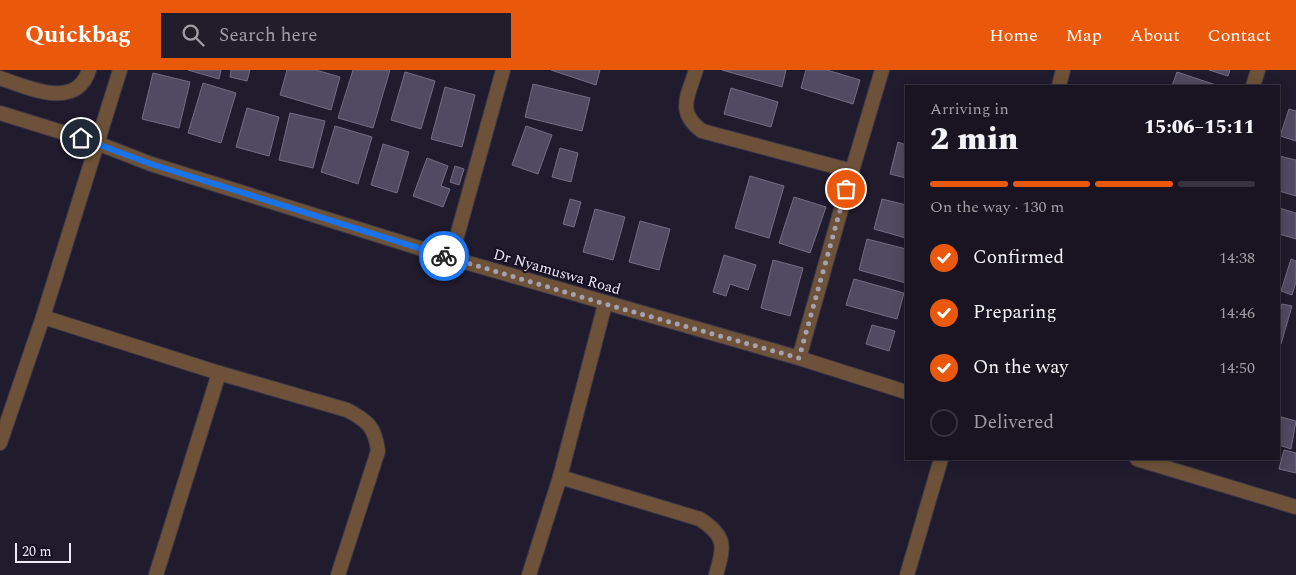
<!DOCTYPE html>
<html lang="en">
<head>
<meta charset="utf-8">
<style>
	body { margin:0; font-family:Spectral,serif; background:#211d2a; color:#f1f3f6; height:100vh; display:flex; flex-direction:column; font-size:19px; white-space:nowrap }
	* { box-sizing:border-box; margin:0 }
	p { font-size:16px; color:#9f9ea5 }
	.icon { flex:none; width:28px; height:28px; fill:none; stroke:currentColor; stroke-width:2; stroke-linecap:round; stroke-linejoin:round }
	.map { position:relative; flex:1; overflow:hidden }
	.panel { position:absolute; left:905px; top:15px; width:375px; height:375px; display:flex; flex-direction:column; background:#181422; border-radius:0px; box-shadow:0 2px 12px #0003,0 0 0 1px #363340 }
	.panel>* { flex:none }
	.scale { position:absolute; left:15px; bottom:12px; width:56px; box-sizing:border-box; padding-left:5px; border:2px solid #ece9f6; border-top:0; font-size:14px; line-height:18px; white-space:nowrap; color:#ece9f6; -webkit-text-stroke:4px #171223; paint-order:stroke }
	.pin { position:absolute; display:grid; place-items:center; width:42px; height:42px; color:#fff; margin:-21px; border:2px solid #fff; border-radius:50%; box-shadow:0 1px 5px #0007 }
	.courier { position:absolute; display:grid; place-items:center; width:50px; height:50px; margin:-25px; border:4px solid #1a73e8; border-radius:50%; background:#fff; color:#222; box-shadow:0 1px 6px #0007 }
	.head em { font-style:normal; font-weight:800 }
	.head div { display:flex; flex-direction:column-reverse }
	.head { display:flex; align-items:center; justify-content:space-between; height:85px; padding:0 25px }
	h1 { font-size:32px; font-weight:800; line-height:38px }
	.bar { display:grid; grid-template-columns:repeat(4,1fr); gap:8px 5px; align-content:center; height:60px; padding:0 25px }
	.bar i { height:6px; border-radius:4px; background:#363340 }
	.bar .active { background:#ea580c }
	.bar p { grid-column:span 4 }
	ol { padding:0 25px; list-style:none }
	li { display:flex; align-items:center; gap:15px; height:55px }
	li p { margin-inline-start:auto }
	li .icon { padding:5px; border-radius:50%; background:#ea580c; color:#fff; stroke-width:4 }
	li:last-child { color:#9f9ea5 }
	li i { width:28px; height:28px; border:2px solid #363340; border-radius:50% }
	header { display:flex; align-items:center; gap:30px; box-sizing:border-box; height:70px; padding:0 25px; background:#ea580c; color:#fff }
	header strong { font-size:24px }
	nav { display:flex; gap:28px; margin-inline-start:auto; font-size:18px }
	.search { width:350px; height:45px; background:#211d2a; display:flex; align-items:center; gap:12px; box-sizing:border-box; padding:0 18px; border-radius:0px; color:#9f9ea5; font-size:19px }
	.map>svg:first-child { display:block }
	.building { fill:#504b60; stroke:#736e84 }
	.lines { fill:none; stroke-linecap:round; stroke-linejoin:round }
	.minor-casing { stroke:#3d3849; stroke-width:16 }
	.minor { stroke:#6d5239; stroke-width:14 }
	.done { stroke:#a5a1b0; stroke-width:5; stroke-dasharray:0 9 }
	.route { stroke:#1a73e8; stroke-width:6 }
	.labels { text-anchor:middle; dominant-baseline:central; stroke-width:4; stroke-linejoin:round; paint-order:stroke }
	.street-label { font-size:15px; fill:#ece9f6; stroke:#171223 }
</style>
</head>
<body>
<header>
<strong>Quickbag</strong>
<div class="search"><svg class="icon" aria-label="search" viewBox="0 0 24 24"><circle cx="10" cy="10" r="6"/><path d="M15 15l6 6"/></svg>Search here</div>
<nav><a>Home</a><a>Map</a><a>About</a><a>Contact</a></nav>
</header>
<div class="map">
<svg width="1296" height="505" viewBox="0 0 1296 505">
	<rect width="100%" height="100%" fill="#201b2d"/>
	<g class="building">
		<polygon points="188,0 221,0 219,9"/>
		<polygon points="231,0 250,0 247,11 230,7"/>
		<polygon points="287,0 316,0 340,7 331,40 280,25"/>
		<polygon points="353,0 390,0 373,58 338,48"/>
		<polygon points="551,0 600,0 596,15"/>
		<polygon points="722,0 786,0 782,17"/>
		<polygon points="806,0 827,0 860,10 853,34 801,18"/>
		<polygon points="1209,0 1230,0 1228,6"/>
		<polygon points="405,2 435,11 421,59 391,50"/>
		<polygon points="1177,2 1219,16 1172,16"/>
		<polygon points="153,3 190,12 179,58 142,49"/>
		<polygon points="203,13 236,23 221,73 188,63"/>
		<polygon points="533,14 590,28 582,61 525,47"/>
		<polygon points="445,17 475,25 462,77 431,69"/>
		<polygon points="731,18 778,32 771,57 724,44"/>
		<polygon points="247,38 279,47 269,86 236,77"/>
		<polygon points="1289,39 1296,41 1296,71 1280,66"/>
		<polygon points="290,43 325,51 313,98 279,90"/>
		<polygon points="335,56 372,67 358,114 321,102"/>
		<polygon points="526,56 552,65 538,104 512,95"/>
		<polygon points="898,72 906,75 906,108 890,104"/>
		<polygon points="383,74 409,82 397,123 371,115"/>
		<polygon points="560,78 578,83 571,112 552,107"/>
		<polygon points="1279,86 1296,90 1296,126 1279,121"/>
		<polygon points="427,88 448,96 441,116 450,119 443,137 413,126"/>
		<polygon points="455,96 464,99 459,115 450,112"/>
		<polygon points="750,106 784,116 769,168 735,158"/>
		<polygon points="794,127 826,137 810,183 779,173"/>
		<polygon points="570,129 581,132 574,157 563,154"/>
		<polygon points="882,129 906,135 906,168 874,159"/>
		<polygon points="1279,138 1296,143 1296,169 1279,164"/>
		<polygon points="595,139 625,147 613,190 583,182"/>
		<polygon points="640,151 670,159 659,200 629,192"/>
		<polygon points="867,169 906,179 906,213 859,200"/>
		<polygon points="724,185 756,195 748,220 730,214 726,226 713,222"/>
		<polygon points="1291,189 1296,191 1296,212 1292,225 1281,221"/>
		<polygon points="773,190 803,198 790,246 761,238"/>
		<polygon points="854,209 904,223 897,249 846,235"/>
		<polygon points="1282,234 1292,236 1281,274 1279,274 1279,245"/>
		<polygon points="872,255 895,261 889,281 866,274"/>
		<polygon points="1281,347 1296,351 1291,379 1279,375"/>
		<polygon points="1284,380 1296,383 1296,403 1279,399"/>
	</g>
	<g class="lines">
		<defs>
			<g id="minor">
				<path d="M696,0C688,26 676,42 702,61L852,101L882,0"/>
				<path d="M0,8C27,17 76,41 89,0"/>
				<polyline points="1059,16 1063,0"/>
				<polyline points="1253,16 1258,0"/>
				<polyline points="0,43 97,73 151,94 451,188 799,288 906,322"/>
				<polyline points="451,188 503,0"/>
				<path d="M43,247L219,303L347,340C368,351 375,357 378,381L338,505"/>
				<polyline points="799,288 852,101"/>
				<polyline points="0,373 43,247 120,0"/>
				<polyline points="1137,389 1296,437"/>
				<path d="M560,407L700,449C727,467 724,476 716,505"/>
				<polyline points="156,505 219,303"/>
				<polyline points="529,505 560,407 605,234"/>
				<polyline points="907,505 941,389"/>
			</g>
		</defs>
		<use href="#minor" class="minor-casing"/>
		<use href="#minor" class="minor"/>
	</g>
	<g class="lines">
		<polyline class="done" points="444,186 605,234 799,288 846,119"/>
		<polyline class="route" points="81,68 151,94 444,186"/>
	</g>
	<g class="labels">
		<g class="street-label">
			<text transform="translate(557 202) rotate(16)">Dr Nyamuswa Road</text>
		</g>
	</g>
</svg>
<div class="scale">20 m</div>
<div class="pin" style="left:846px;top:119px;background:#ea580c"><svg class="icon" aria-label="bag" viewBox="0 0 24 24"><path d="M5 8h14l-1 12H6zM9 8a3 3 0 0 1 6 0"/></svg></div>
<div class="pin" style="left:81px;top:68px;background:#1f2937"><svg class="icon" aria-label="home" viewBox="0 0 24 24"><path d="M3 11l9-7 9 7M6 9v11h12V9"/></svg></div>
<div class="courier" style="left:444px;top:186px"><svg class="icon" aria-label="bike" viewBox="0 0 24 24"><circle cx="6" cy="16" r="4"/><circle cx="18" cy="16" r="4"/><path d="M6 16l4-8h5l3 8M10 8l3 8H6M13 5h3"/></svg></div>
<section class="panel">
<div class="head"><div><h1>2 min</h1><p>Arriving in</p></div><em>15:06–15:11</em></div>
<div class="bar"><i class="active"></i><i class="active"></i><i class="active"></i><i></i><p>On the way · 130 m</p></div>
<ol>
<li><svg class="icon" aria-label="check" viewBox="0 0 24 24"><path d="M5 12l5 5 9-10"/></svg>Confirmed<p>14:38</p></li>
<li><svg class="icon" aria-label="check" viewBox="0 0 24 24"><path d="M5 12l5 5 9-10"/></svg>Preparing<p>14:46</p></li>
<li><svg class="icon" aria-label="check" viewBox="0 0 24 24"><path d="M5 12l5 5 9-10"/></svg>On the way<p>14:50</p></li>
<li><i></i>Delivered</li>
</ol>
</section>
</div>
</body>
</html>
